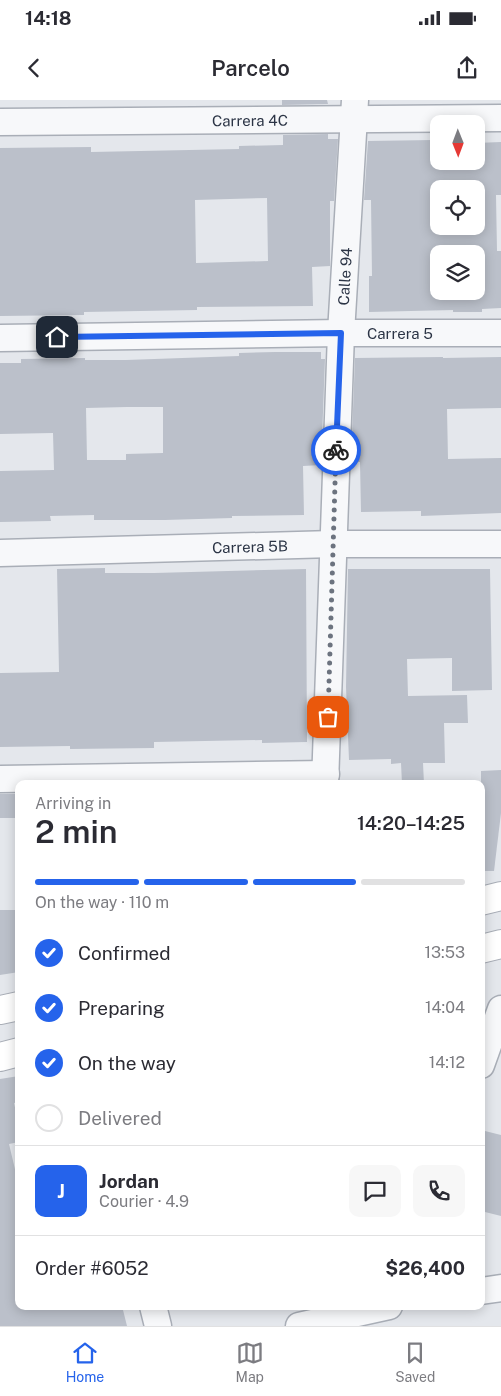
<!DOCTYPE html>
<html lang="en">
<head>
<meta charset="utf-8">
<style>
	body { margin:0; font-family:"Public Sans",sans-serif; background:#f7f7f7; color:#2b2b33; height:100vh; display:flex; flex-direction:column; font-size:19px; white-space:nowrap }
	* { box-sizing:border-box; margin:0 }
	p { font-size:16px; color:#7c7c81 }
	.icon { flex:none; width:28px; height:28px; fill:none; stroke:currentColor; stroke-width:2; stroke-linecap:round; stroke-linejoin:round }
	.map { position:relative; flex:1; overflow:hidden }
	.drawer { position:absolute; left:15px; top:680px; width:470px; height:530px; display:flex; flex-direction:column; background:#fff; border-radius:10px; box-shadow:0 2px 12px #0003 }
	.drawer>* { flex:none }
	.needle { width:32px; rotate:179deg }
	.buttons { position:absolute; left:430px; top:15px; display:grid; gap:10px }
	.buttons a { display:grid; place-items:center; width:55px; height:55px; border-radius:10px; background:#fff; box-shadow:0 2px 12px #0003; font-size:25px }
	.pin { position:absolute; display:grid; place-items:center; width:42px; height:42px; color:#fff; margin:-21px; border-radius:10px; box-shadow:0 2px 8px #0006 }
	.courier { position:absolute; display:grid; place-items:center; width:50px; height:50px; margin:-25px; border:4px solid #2563eb; border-radius:50%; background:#fff; color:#222; box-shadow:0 1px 6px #0007 }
	.summary em { font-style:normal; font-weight:600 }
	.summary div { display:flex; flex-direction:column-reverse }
	.summary { display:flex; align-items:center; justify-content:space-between; height:85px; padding:0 20px }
	h1 { font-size:32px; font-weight:600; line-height:38px }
	.bar { display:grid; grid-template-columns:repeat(4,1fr); gap:8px 5px; align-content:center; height:60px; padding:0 20px }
	.bar i { height:6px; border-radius:4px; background:#e1e1e2 }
	.bar .current { background:#2563eb }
	.bar p { grid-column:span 4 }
	.line { display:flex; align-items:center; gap:12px; padding:0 20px; border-top:1px solid #e1e1e2 }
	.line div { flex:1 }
	.round { display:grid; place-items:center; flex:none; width:52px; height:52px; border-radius:10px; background:#f7f7f7 }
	ol { padding:0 20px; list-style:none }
	li { display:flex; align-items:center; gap:15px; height:55px }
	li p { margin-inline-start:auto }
	li .icon { padding:5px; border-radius:50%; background:#2563eb; color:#fff; stroke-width:4 }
	li:last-child { color:#7c7c81 }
	li i { width:28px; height:28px; border:2px solid #e1e1e2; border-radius:50% }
	.status { display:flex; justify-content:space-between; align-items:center; height:35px; padding:0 25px; background:#fff; direction:ltr }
	.status svg { height:14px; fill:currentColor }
	header { display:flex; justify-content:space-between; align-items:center; height:65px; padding:0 20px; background:#fff; font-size:22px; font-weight:600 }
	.dock { display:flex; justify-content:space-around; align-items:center; height:70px; border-top:1px solid #e1e1e2; background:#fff; font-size:14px; color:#7c7c81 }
	.dock a { display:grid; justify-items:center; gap:2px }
	.dock .current { color:#2563eb }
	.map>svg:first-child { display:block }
	.building { fill:#bbc0ca; fill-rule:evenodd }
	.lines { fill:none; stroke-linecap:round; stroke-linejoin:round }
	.street-casing { stroke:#a9aeb7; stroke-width:29 }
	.secondary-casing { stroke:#a9aeb7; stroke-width:30 }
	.street { stroke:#f7f8fa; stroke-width:26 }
	.secondary { stroke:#fff; stroke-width:28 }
	.done { stroke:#6c737f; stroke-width:5; stroke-dasharray:0 9 }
	.route { stroke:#2563eb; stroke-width:6 }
	.labels { text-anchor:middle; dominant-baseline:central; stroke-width:4; stroke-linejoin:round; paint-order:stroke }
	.street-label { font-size:15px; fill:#2b3445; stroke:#f4f6f9 }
</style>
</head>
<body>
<div class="status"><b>14:18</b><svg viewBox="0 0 49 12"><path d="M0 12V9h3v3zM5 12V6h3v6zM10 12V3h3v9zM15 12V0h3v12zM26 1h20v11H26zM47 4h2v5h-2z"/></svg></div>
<header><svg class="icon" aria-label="back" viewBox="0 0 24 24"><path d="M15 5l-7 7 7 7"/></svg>Parcelo<svg class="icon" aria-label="share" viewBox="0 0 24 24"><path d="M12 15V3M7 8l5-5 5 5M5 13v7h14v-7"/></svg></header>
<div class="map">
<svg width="501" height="1226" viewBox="0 0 501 1226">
	<rect width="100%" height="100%" fill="#e4e7ec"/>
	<g class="building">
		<polygon points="282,0 327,0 328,4 282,5"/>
		<path d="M328,34V39H338L334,101H330V166L312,167L313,206L197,207V210L84,212V215L0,216V48L91,47V52L239,49V46L283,45V35ZM267,98L268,161L196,163L195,100Z"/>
		<path d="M433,40V61H476V43L501,42V95H496L497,151H501V208L482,209V212H453V210L369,212V176H372L371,100H364L368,41ZM439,89H476V128L439,129ZM430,154H476V191H430Z"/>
		<path d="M275,252H321V259H325L321,365L303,366L304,415L232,416V418L165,420H94V415L50,416L51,421L0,422V371L54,370L53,333L0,334V263H21V259L85,258V260H126L239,256V253ZM127,307H163V353L126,354V360H87L86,308Z"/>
		<polygon points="443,257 443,258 501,257 501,308 447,309 448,359 501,358 501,413 421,416 421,411 361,412 360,362 351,362 355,258"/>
		<polygon points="105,468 105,473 154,473 306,469 307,642 262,643 262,640 154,642 154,648 70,649 70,646 0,647 0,573 59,572 57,469"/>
		<polygon points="348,469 490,469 492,590 452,591 452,558 407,559 408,596 467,595 468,623 444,623 445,663 423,663 424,684 402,684 401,663 391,664 391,659 349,660 346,587"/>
		<polygon points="501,670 501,713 494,771 481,771 481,671"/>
		<rect x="0" y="694" width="19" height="24"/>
		<polygon points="0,810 19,810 19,872 0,875"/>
		<polygon points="19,976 19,1002 14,1003 19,1025 19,1042 9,1044 19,1086 19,1206 122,1206 127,1226 0,1226 0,979"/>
		<polygon points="481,1030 501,1035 501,1116 481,1111"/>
	</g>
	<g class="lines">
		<defs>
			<g id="street">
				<path id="s1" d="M0,22L501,18"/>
				<path id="s2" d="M0,238L341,233H501"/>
				<path id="s3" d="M0,453L333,444H501"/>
				<polyline points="0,679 326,674"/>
				<path id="s4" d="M325,684L341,233L355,0"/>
				<polyline points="481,965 501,909"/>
				<polyline points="481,1191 501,1188"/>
				<polyline points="153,1206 158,1226"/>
				<polyline points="299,1226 389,1206"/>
			</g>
			<g id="secondary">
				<polyline points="481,801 501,796"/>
				<polyline points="481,849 501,844"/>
				<polyline points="0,910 19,906"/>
				<polyline points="0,957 19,952"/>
			</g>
		</defs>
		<use href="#street" class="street-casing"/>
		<use href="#secondary" class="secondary-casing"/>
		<use href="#street" class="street"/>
		<use href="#secondary" class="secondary"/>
	</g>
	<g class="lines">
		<polyline class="done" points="328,617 336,350"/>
		<polyline class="route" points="57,237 341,233 336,350"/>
	</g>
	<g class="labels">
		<g class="street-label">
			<text stroke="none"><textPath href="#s1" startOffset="250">Carrera 4C</textPath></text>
			<text stroke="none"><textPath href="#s4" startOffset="508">Calle 94</textPath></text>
			<text stroke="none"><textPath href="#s2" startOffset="400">Carrera 5</textPath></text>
			<text stroke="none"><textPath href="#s3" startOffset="250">Carrera 5B</textPath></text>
		</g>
	</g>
</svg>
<div class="buttons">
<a><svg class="needle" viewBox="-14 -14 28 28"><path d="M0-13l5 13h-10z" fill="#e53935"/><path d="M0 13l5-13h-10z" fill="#7c7c81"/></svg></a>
<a><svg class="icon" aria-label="locate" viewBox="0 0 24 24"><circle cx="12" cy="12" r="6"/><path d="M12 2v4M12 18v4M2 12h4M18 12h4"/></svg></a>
<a><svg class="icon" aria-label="layers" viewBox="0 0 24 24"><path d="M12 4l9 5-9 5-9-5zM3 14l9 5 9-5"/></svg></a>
</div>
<div class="pin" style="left:328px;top:617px;background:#ea580c"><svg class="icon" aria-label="bag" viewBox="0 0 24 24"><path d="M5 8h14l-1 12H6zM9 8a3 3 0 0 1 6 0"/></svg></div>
<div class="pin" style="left:57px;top:237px;background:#1f2937"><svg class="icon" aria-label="home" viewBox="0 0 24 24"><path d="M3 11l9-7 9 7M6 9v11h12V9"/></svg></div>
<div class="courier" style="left:336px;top:350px"><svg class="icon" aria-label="bike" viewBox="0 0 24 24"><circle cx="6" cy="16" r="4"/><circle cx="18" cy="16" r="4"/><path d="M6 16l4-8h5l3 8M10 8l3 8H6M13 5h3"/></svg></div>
<section class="drawer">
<div class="summary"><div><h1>2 min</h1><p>Arriving in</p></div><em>14:20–14:25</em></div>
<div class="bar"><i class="current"></i><i class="current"></i><i class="current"></i><i></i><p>On the way · 110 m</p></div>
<ol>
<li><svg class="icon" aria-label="check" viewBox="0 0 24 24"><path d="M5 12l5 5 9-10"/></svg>Confirmed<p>13:53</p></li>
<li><svg class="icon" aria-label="check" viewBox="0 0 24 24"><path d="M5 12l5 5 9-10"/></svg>Preparing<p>14:04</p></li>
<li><svg class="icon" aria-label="check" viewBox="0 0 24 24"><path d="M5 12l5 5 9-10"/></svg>On the way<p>14:12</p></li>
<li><i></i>Delivered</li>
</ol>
<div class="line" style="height:90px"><b class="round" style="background:#2563eb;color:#fff">J</b><div><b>Jordan</b><p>Courier · 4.9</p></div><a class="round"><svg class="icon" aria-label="chat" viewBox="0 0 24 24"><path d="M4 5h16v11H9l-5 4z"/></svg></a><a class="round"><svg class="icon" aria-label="phone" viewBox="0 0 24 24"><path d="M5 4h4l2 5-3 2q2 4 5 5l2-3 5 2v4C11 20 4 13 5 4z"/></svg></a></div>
<div class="line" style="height:65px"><div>Order #6052</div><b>$26,400</b></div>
</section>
</div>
<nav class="dock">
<a class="current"><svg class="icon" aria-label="home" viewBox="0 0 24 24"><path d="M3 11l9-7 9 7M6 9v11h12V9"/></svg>Home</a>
<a><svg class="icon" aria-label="map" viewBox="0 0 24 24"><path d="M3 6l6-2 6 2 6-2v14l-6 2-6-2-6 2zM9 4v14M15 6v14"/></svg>Map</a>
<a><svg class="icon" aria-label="saved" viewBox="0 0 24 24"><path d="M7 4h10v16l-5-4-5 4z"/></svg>Saved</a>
</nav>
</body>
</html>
